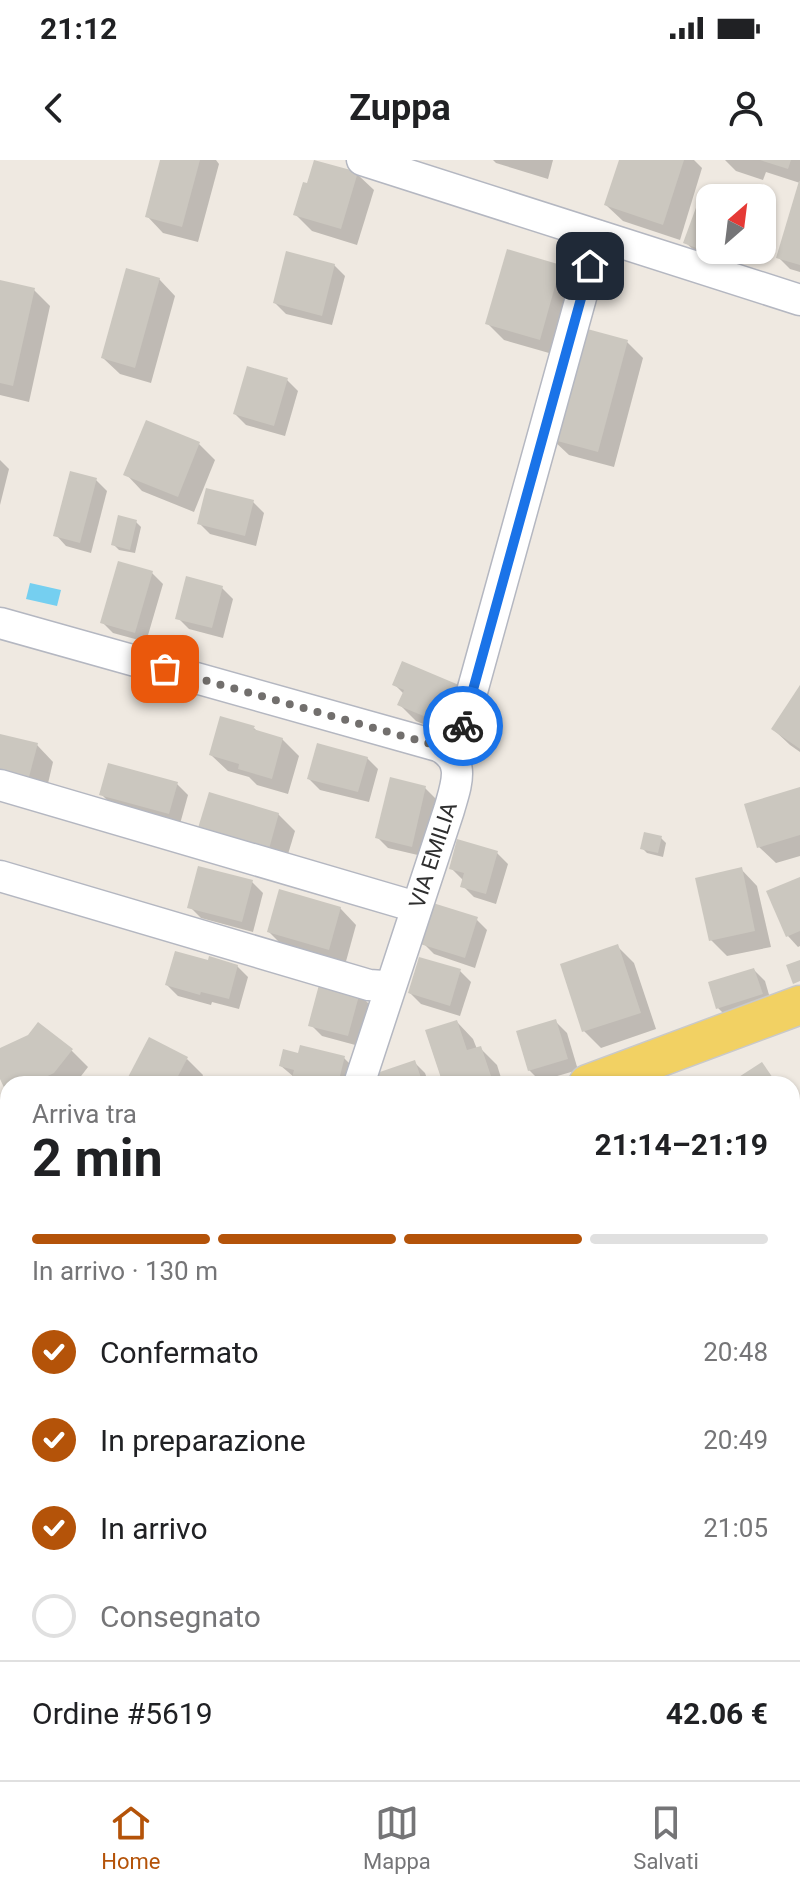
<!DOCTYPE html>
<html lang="it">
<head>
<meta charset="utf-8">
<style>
	body { margin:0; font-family:Roboto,sans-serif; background:#f2f2f2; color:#202124; height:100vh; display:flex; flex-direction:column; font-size:30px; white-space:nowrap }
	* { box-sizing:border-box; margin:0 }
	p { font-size:26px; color:#757577 }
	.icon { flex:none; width:44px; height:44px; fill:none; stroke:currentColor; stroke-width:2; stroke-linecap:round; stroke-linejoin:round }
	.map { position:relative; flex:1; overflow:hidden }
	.side { position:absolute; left:0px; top:916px; width:800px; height:704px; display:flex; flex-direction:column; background:#fff; border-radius:24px 24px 0 0; box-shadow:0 2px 6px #0004 }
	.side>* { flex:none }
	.needle { width:52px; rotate:28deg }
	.tools { position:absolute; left:696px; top:24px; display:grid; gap:16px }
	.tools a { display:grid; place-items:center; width:80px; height:80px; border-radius:16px; background:#fff; box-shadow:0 2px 6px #0004; font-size:40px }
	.pin { position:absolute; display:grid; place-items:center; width:68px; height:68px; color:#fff; margin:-34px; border-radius:16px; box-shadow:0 4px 12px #0006 }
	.courier { position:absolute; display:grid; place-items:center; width:80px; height:80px; margin:-40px; border:6px solid #1a73e8; border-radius:50%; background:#fff; color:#222; box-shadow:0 2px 10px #0007 }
	.overview em { font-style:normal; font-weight:700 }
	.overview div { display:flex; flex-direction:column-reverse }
	.overview { display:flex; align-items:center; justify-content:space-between; height:136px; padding:0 32px }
	h1 { font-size:52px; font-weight:700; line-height:60px }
	.bar { display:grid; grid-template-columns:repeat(4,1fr); gap:12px 8px; align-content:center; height:96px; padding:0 32px }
	.bar i { height:10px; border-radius:6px; background:#e0e0e0 }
	.bar .selected { background:#b45309 }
	.bar p { grid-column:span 4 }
	.line { display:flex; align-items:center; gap:20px; padding:0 32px; border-top:2px solid #e0e0e0 }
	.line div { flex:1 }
	ol { padding:0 32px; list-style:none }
	li { display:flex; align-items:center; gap:24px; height:88px }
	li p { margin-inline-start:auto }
	li .icon { padding:8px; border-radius:50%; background:#b45309; color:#fff; stroke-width:4 }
	li:last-child { color:#757577 }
	li i { width:44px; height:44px; border:4px solid #e0e0e0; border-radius:50% }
	.status { display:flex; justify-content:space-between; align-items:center; height:56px; padding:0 40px; background:#fff; direction:ltr }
	.status svg { height:22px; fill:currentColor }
	header { display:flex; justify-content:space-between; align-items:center; height:104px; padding:0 32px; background:#fff; font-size:36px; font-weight:700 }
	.tabs { display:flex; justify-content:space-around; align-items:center; height:112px; border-top:2px solid #e0e0e0; background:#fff; font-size:22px; color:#757577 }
	.tabs a { display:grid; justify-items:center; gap:4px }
	.tabs .selected { color:#b45309 }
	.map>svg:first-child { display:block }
	.water { fill:#75cff0 }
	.shadow { fill:#0003 }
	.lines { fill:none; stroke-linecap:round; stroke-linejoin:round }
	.stream { stroke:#75cff0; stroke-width:7 }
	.building { fill:#cbc7bf }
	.minor-casing { stroke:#b4b7c1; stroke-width:33 }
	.major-casing { stroke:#c9c9c9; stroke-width:41 }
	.minor { stroke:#fff; stroke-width:30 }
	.major { stroke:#f2d163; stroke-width:38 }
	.done { stroke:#726f6d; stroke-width:8; stroke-dasharray:0 14.4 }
	.route { stroke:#1a73e8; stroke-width:10 }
	.labels { text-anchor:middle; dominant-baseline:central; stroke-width:7; stroke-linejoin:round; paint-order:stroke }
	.street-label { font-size:22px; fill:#2e2e2e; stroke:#fff }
</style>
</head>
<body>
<div class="status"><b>21:12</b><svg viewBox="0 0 49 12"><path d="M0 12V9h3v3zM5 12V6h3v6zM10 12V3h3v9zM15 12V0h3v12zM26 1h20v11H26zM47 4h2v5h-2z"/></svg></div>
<header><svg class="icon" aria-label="back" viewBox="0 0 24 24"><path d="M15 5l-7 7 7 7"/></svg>Zuppa<svg class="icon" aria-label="person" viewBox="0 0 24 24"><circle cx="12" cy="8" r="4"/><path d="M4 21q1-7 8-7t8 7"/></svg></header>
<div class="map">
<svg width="800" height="1620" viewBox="0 0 800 1620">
	<rect width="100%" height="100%" fill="#efe9e1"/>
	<polygon class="water" points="30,423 61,430 57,446 26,439"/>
	<g class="shadow">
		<polygon points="162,0 216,0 219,4 198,82 163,73 147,56"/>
		<polygon points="493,0 553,0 548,19 496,3"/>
		<polygon points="621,0 694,0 702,8 680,80 623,61 606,45"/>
		<polygon points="725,0 800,0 800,23 766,12 763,20 736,11"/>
		<polygon points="357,14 374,30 357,85 312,71 295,54"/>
		<polygon points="800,27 800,112 790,109 779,98"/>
		<polygon points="710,39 710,90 716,90 713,99 697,93 686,83"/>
		<polygon points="334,105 345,116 332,165 286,154 275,143"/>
		<polygon points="560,107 577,124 556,195 504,180 488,164"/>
		<polygon points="159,119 175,136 151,223 120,214 103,198"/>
		<polygon points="0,130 34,130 50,146 29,242 0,235"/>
		<polygon points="627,182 643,198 614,307 569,295 552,279"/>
		<polygon points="287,220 298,231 285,276 246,265 235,254"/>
		<polygon points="199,284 215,300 194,352 142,331 126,314"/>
		<polygon points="0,300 9,309 0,345"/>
		<polygon points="96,320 107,331 91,393 66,386 56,375"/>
		<polygon points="253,342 264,353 256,386 210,374 199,363"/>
		<polygon points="136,362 141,367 135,393 119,390 114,385"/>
		<polygon points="152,413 163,424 146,482 113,473 102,462"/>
		<polygon points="222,428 233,439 223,478 189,469 178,458"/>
		<polygon points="403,504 466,582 416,561 400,545 404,534 394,524"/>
		<polygon points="800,529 800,592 790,585 773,569"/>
		<polygon points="254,568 259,573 282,579 299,596 288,634 257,625 249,617 228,611 211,595"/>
		<polygon points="0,576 37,585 53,602 46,632 0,620"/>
		<polygon points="367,598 378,609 369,642 320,630 309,619"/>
		<polygon points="177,624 188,635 180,664 112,645 101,634"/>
		<polygon points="425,628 436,639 422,696 388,688 377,677"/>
		<polygon points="800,630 800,696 776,703 759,687"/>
		<polygon points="278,654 295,671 285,704 217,684"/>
		<polygon points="661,678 666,683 663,697 647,693 642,688"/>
		<polygon points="497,693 508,704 496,744 474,737 463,726 462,719 451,708"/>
		<polygon points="741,709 757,726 771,787 727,796 711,780"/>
		<polygon points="800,719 800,786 798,787 788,776"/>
		<polygon points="252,722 263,733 253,772 201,758 190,747"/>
		<polygon points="340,748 356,765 345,805 285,788 269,772"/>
		<polygon points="476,759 487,770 475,808 434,794 423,783"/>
		<polygon points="618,787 634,803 656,869 601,888 584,871"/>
		<polygon points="209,802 237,806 248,817 239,849 212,842 211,845 178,836 167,825"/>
		<polygon points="754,810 765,821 772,845 729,859 718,848"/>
		<polygon points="460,811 471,822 460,856 421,844 410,833"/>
		<polygon points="359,834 370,845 359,886 322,876 311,865"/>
		<polygon points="457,862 473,879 477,889 480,888 497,905 503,924 445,924"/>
		<polygon points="556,862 567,873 578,910 540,921 529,910"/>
		<polygon points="38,865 72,891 88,907 75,924 8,924 8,931 0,914 0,890 30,877"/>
		<polygon points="344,898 355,909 351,924 292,924 294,917 281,906"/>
		<polygon points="187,899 203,915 199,924 132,924"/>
		<polygon points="414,902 425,913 429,924 377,924"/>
		<polygon points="792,942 798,950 792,954"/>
		<polygon points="800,954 800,978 792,983 792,959"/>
		<polygon points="8,1064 8,1117 7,1118 0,1111 0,1067"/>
		<polygon points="792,1219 800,1230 800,1257 792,1263"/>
	</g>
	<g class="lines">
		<g class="stream">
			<polyline points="0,1206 8,1203"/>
			<polyline points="792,1351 800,1355"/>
		</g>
	</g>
	<g class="building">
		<polygon points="160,0 200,0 182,67 145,57"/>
		<polygon points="314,0 358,12 341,69 293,55 303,22 307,23"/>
		<polygon points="619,0 684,0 663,65 604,45"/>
		<polygon points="760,0 791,0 788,9"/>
		<polygon points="799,21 800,21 800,105 776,98"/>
		<polygon points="701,34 710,37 710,67 702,90 683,83"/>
		<polygon points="507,89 561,105 540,180 485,164"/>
		<polygon points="286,91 335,104 322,156 273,143"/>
		<polygon points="126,108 160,118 135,208 101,198"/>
		<polygon points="0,120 35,128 13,226 0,223"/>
		<polygon points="580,167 628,180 598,292 550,279"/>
		<polygon points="247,206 288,218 274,266 233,254"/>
		<polygon points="146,260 200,282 178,337 123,315"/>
		<polygon points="70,311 97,318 80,383 53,376"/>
		<polygon points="206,328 254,340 245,376 197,364"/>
		<polygon points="118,355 137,360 130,390 111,385"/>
		<polygon points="118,401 153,411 135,473 100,463"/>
		<polygon points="186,416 223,426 212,468 175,459"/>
		<polygon points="402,501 466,528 450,567 397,545 404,530 392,525"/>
		<polygon points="800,525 800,589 771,569"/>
		<polygon points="220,556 255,566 253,569 283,578 272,619 238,609 239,604 209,595"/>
		<polygon points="0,574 38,583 29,617 0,609"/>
		<polygon points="317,583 368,597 358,632 307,619"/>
		<polygon points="108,603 178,622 169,654 99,635"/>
		<polygon points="390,617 426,626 412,687 375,678"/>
		<polygon points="800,627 800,675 757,688 744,644"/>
		<polygon points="209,632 279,653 269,689 198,668"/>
		<polygon points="644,672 662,676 658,693 640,689"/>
		<polygon points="457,679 498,691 486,734 460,727 464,713 449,709"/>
		<polygon points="198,706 253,720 242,762 187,748"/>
		<polygon points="742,707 755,771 709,781 695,718"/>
		<polygon points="800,717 800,771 786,777 766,731"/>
		<polygon points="279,729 341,747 329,790 267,772"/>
		<polygon points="433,743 478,757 465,798 420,784"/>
		<polygon points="618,784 641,853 582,872 560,804"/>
		<polygon points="175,791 208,800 209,796 238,805 229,839 201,832 200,835 165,825"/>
		<polygon points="419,797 461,809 450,846 408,833"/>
		<polygon points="800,800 800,821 793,824 786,805"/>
		<polygon points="754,808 763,834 716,849 708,822"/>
		<polygon points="320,821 360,832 348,876 308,866"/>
		<polygon points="556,859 568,899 528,911 516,871"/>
		<polygon points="457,860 467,890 481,886 493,922 488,924 443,924 425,870"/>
		<polygon points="38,862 73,889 54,913 31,924 8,924 8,936 0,919 0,888 28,875"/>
		<polygon points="149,877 188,897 174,924 132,924 126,921"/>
		<polygon points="300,885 345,896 338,924 290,924 294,910 279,906 283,889 298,893"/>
		<polygon points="415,900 423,924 375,924 371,915"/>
		<polygon points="762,902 777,924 728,924"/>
		<polygon points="800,998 800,1030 792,1019 792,1004"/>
		<polygon points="8,1062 8,1103 0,1106 0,1064"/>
	</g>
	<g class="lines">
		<defs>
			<g id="minor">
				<polyline points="362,0 800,140"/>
				<path d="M0,463L438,586C467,600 456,625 449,650L359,924"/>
				<polyline points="454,597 598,76"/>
				<polyline points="0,625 416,747"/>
				<polyline points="0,716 369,825 384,826 391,824"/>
				<polyline points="0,1264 8,1281"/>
				<polyline points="162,1612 166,1620"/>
			</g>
			<g id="major">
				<polyline points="588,924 800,845"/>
				<polyline points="0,1145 8,1142"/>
			</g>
		</defs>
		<use href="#minor" class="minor-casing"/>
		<use href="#major" class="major-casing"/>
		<use href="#minor" class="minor"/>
		<use href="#major" class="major"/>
	</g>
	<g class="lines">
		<polyline class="done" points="165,509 438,586 447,590 454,597 463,566"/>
		<polyline class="route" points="463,566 590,106"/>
	</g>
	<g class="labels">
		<g class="street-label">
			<text transform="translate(433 695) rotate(-72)">VIA EMILIA</text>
		</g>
	</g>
</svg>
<div class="tools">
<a><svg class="needle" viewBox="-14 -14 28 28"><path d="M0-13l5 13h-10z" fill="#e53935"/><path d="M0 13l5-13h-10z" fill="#757577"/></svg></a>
</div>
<div class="pin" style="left:165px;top:509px;background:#ea580c"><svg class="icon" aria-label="bag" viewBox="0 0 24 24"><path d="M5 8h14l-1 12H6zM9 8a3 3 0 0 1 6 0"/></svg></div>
<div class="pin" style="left:590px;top:106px;background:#1f2937"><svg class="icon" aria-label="home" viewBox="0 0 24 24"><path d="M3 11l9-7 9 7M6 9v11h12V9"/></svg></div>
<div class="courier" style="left:463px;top:566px"><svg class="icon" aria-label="bike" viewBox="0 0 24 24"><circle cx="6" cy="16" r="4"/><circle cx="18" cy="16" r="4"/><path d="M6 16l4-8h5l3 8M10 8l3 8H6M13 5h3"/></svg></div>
<section class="side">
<div class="overview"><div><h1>2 min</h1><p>Arriva tra</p></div><em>21:14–21:19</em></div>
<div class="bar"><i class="selected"></i><i class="selected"></i><i class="selected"></i><i></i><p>In arrivo · 130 m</p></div>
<ol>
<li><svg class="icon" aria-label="check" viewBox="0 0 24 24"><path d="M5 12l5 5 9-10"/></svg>Confermato<p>20:48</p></li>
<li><svg class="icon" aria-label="check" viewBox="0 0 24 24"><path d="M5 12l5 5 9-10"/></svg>In preparazione<p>20:49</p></li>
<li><svg class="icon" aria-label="check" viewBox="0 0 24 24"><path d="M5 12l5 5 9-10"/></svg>In arrivo<p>21:05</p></li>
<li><i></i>Consegnato</li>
</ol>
<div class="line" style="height:104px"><div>Ordine #5619</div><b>42.06 €</b></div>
</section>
</div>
<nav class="tabs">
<a class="selected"><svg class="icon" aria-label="home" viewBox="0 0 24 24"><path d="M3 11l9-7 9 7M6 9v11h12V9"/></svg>Home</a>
<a><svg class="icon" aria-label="map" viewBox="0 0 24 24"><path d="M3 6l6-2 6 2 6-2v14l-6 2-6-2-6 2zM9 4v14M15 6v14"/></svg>Mappa</a>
<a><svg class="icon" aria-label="saved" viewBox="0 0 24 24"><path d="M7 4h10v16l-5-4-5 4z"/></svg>Salvati</a>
</nav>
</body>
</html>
